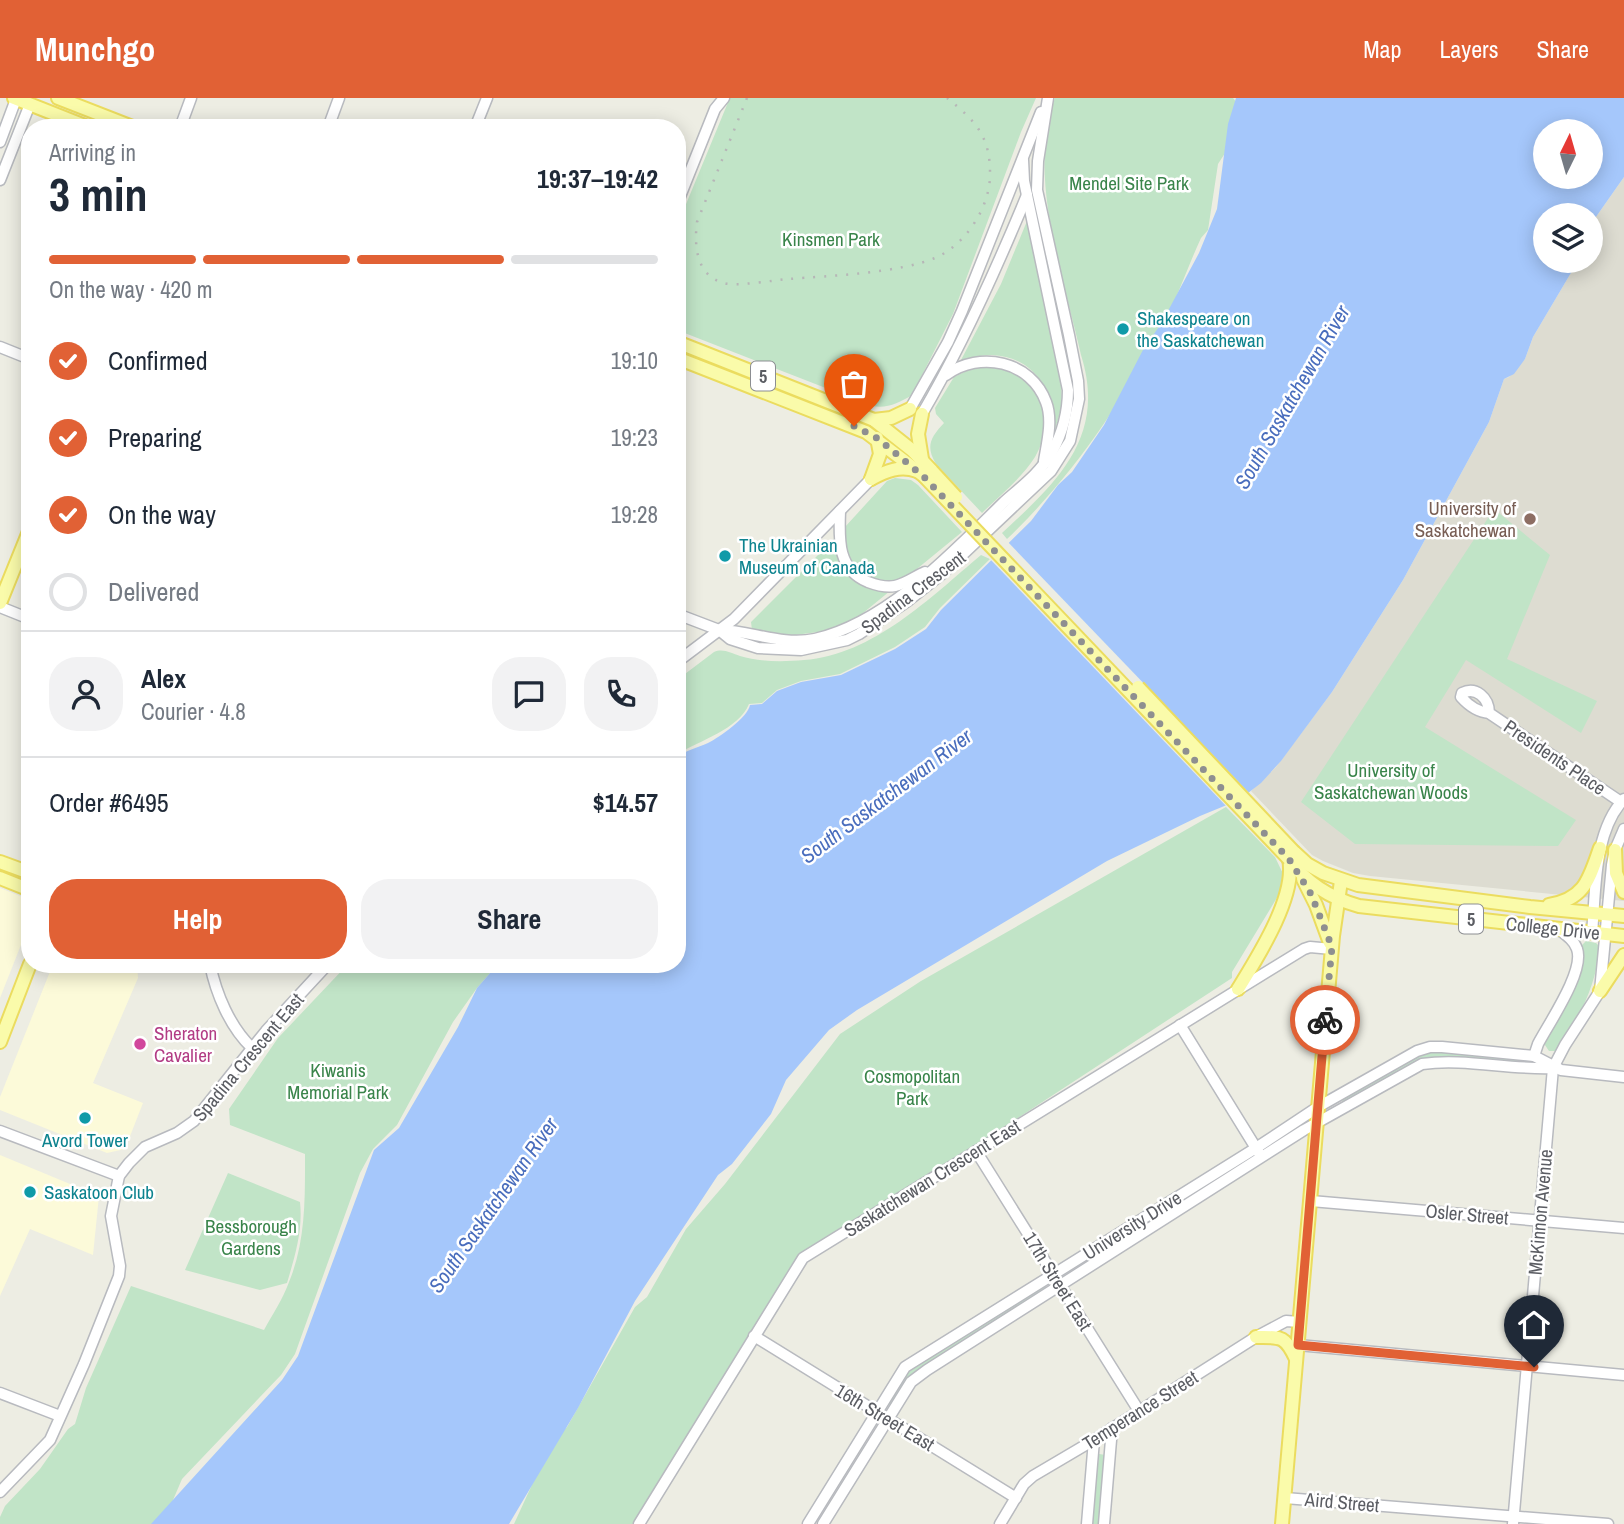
<!DOCTYPE html>
<html lang="en">
<head>
<meta charset="utf-8">
<style>
	body { margin:0; font-family:"Archivo Narrow",sans-serif; background:#f2f2f3; color:#1f2937; height:100vh; display:flex; flex-direction:column; font-size:26px; white-space:nowrap }
	* { box-sizing:border-box; margin:0 }
	p { font-size:23px; color:#747a83 }
	.icon { flex:none; width:38px; height:38px; fill:none; stroke:currentColor; stroke-width:2; stroke-linecap:round; stroke-linejoin:round }
	.map { position:relative; flex:1; overflow:hidden }
	.panel { position:absolute; left:21px; top:21px; width:665px; height:854px; display:flex; flex-direction:column; background:#fff; border-radius:28px; box-shadow:0 4px 18px #0003 }
	.panel>* { flex:none }
	.needle { width:46px; rotate:5deg }
	.controls { position:absolute; left:1533px; top:21px; display:grid; gap:14px }
	.controls a { display:grid; place-items:center; width:70px; height:70px; border-radius:50%; background:#fff; box-shadow:0 4px 18px #0003; font-size:35px }
	.pin { position:absolute; display:grid; place-items:center; width:60px; height:60px; color:#fff; margin:-72px -30px; border-radius:50% 50% 50% 0; rotate:-45deg; box-shadow:0 0 7px #0007 }
	.pin .icon { rotate:45deg }
	.courier { position:absolute; display:grid; place-items:center; width:70px; height:70px; margin:-35px; border:5px solid #e16135; border-radius:50%; background:#fff; color:#222; box-shadow:0 2px 9px #0007 }
	.overview em { font-style:normal; font-weight:700 }
	.overview div { display:flex; flex-direction:column-reverse }
	.overview { display:flex; align-items:center; justify-content:space-between; height:119px; padding:0 28px }
	h1 { font-size:46px; font-weight:700; line-height:52px }
	.bar { display:grid; grid-template-columns:repeat(4,1fr); gap:10px 7px; align-content:center; height:84px; padding:0 28px }
	.bar i { height:9px; border-radius:5px; background:#e0e1e3 }
	.bar .selected { background:#e16135 }
	.bar p { grid-column:span 4 }
	.line { display:flex; align-items:center; gap:18px; padding:0 28px; border-top:2px solid #e0e1e3 }
	.line div { flex:1 }
	.round { display:grid; place-items:center; flex:none; width:74px; height:74px; border-radius:28px; background:#f2f2f3 }
	ol { padding:0 28px; list-style:none }
	li { display:flex; align-items:center; gap:21px; height:77px }
	li p { margin-inline-start:auto }
	li .icon { padding:7px; border-radius:50%; background:#e16135; color:#fff; stroke-width:4 }
	li:last-child { color:#747a83 }
	li i { width:38px; height:38px; border:4px solid #e0e1e3; border-radius:50% }
	.button { display:flex; gap:14px; margin-top:auto; padding:14px 28px }
	.button a { flex:1; height:80px; border-radius:28px; background:#e16135; color:#fff; font-size:28px; font-weight:700; line-height:80px; text-align:center }
	.button a+a { background:#f2f2f3; color:#1f2937 }
	header { display:flex; align-items:center; gap:42px; box-sizing:border-box; height:98px; padding:0 35px; background:#e16135; color:#fff }
	header strong { font-size:33px }
	nav { display:flex; gap:38px; margin-inline-start:auto; font-size:24px }
	.map>svg:first-child { display:block }
	.commercial { fill:#fcfad9 }
	.education { fill:#dddcd1 }
	.green { fill:#c1e4c7 }
	.water { fill:#a5c7fb; fill-rule:evenodd }
	.pier { fill:#edede3 }
	.lines { fill:none; stroke-linecap:round; stroke-linejoin:round }
	.minor-casing { stroke:#b8babf; stroke-width:13 }
	.major-casing { stroke:#ebdc5f; stroke-width:16 }
	.minor { stroke:#fff; stroke-width:10 }
	.major { stroke:#fafbaa; stroke-width:12 }
	.rail { stroke:#b6b6b7; stroke-width:2.5; stroke-dasharray:2 9; stroke-linecap:butt }
	.major-bridge-casing { stroke:#ebdc5f; stroke-width:16; stroke-linecap:butt }
	.major-bridge { stroke:#fafbaa; stroke-width:12 }
	.done { stroke:#8e8f90; stroke-width:7; stroke-dasharray:0 12.6 }
	.route { stroke:#e16135; stroke-width:9 }
	.culture-dot { fill:#0f9aa8; stroke:#fff; stroke-width:2.5 }
	.education-dot { fill:#8d6e63; stroke:#fff; stroke-width:2.5 }
	.hotel-dot { fill:#d1479c; stroke:#fff; stroke-width:2.5 }
	.labels { text-anchor:middle; dominant-baseline:central; stroke-width:5; stroke-linejoin:round; paint-order:stroke }
	.shield { fill:#fff; stroke:#8c8e92; stroke-width:2 }
	.shield-label { font-size:18px; font-weight:bold; fill:#5b5d63 }
	.park-label { font-size:19px; fill:#39844a; stroke:#fff }
	.culture-label { font-size:19px; fill:#0d838f; stroke:#fff; text-anchor:start }
	.education-label { font-size:19px; fill:#785e54; stroke:#fff; text-anchor:end }
	.street-label { font-size:19px; fill:#5b5d63; stroke:#fff }
	.hotel-label { font-size:19px; fill:#b23c85; stroke:#fff; text-anchor:start }
	.water-label { font-size:21px; font-style:italic; fill:#496dbd; stroke:#fff }
</style>
</head>
<body>
<header>
<strong>Munchgo</strong>
<nav><a>Map</a><a>Layers</a><a>Share</a></nav>
</header>
<div class="map">
<svg width="1624" height="1426" viewBox="0 0 1624 1426">
	<rect width="100%" height="100%" fill="#edede3"/>
	<g class="commercial">
		<polygon points="0,790 30,802 30,824 0,900"/>
		<polygon points="53,866 137,866 138,880 93,985 143,1005 125,1051 107,1055 0,1012 0,999"/>
		<polygon points="0,1057 99,1098 93,1157 30,1131 0,1198"/>
	</g>
	<polygon class="education" points="1624,79 1624,803 1370,778 1353,775 1323,763 1312,757 1251,693 1276,669 1332,594 1403,482 1489,324 1504,281 1509,279 1525,261 1533,239 1578,163 1591,163 1591,126"/>
	<g class="green">
		<path d="M728,0H1036L1021,34L953,216L912,297C899,305 887,311 872,308L677,232V128L729,2Z"/>
		<path d="M1055,0H1233L1241,10L1227,52L1218,66L1208,132L1201,140C1187,170 1176,204 1160,233C1119,309 1070,381 1007,441L1002,435C1057,384 1107,339 1081,257C1064,180 1026,76 1055,0Z"/>
		<path d="M1027,123L1061,280L1062,308L1053,338C1057,298 1037,259 992,257C981,257 970,260 961,262L1001,186Z"/>
		<path d="M977,268C986,268 996,267 1004,270C1043,283 1055,325 1035,359C1022,380 999,398 982,415L936,366C925,348 931,339 944,325L936,316L935,310L954,279Z"/>
		<polygon points="895,380 911,382 918,387 962,434 857,520 826,533 795,537 762,536 752,532 751,524 834,441 887,383"/>
		<polygon points="1494,411 1550,457 1507,561 1597,603 1581,635 1466,562 1425,629 1576,722 1558,748 1355,746 1301,704"/>
		<path d="M981,457L990,461L940,510L925,529L895,549L840,576L801,583L777,592L762,605L749,606C739,631 699,643 677,656V582L714,554C723,550 731,555 740,558C759,564 783,564 804,562C873,557 931,499 981,457Z"/>
		<polygon points="1226,709 1275,759 1285,780 1281,793 1232,874 1232,880 802,1161 635,1426 514,1426 552,1343 567,1329 635,1209 647,1199 686,1131 725,1086 840,936 921,883"/>
		<path d="M1586,843L1596,845L1600,849C1595,891 1581,915 1559,950L1556,953H1549L1543,944C1556,919 1589,875 1581,848Z"/>
		<path d="M348,866H498L477,890L453,924L397,1027L373,1051L360,1075L295,1256L281,1277L182,1381L170,1409L153,1426H0V1419L5,1408L40,1371L68,1331L75,1326L86,1290L131,1188L264,1232C272,1217 283,1201 289,1184C306,1143 305,1100 305,1056L230,1027L229,1011L278,940Z"/>
		<polygon points="1441,953 1523,962 1519,966 1427,960 1342,1004 1344,999 1424,955"/>
		<path d="M228,1075L300,1104C303,1132 295,1158 287,1185L260,1192L185,1172Z"/>
		<polygon points="1044,1187 1046,1191 916,1273 891,1308 888,1306 912,1269"/>
		<polygon points="1099,1356 1106,1357 1101,1426 1092,1426"/>
	</g>
	<path class="water" d="M1236,0H1624V79L1591,126V117H1545V163H1578L1533,239L1525,261L1514,276L1504,281L1489,324L1403,482L1332,594L1281,663L1261,685L1239,702L1200,718L1107,763L857,912L829,932L786,982L771,1016L732,1066L718,1077L635,1203L578,1310L509,1426H151L282,1282L298,1258L374,1052L399,1030L458,929L477,890L498,866H677V684L680,676L677,675V659C687,652 697,650 708,645C720,639 748,619 750,607L762,606L777,593L801,584L841,577L895,551L926,531L941,512L1031,423L1058,387L1072,374L1104,327L1144,250L1161,226L1199,155L1217,111L1228,26ZM1545,33H1591V79H1545Z"/>
	<polygon class="pier" points="1006,442 1251,697 1228,710 989,460"/>
	<g class="lines">
		<defs>
			<g id="minor">
				<polyline points="180,30 191,0"/>
				<polyline points="328,30 339,0"/>
				<polyline points="475,30 487,0"/>
				<polyline points="0,44 16,1"/>
				<polyline points="0,82 30,6"/>
				<polyline points="677,106 715,11 724,0"/>
				<polyline points="0,249 30,261"/>
				<path d="M946,277C980,252 1031,263 1046,304C1053,322 1047,345 1044,363"/>
				<polyline points="910,311 948,244 962,213 1041,14"/>
				<path d="M922,316C963,246 996,172 1027,97"/>
				<path d="M840,413C839,441 837,471 868,484C876,487 886,490 895,488C905,486 916,478 925,474"/>
				<polyline points="0,509 30,521"/>
				<polyline points="677,516 719,532 730,541 758,550 801,552 847,542 859,536 909,502 942,476 1051,373 1070,343 1079,301 1078,283 1069,237 1037,92 1038,63 1048,0"/>
				<path d="M720,532C752,533 782,548 815,541C888,524 952,455 1004,404C1021,389 1041,374 1052,354C1063,334 1068,315 1068,292L1024,83L1023,62"/>
				<polyline points="677,564 734,521 871,381"/>
				<path d="M1489,615C1477,614 1469,608 1461,599L1462,595C1476,588 1489,600 1489,615L1621,704"/>
				<path d="M1592,835C1596,792 1593,734 1624,701"/>
				<path d="M210,866C216,896 230,929 252,950"/>
				<polyline points="1180,927 1259,1055"/>
				<path d="M1534,958L1538,946C1549,925 1585,873 1577,851C1574,842 1566,837 1558,831"/>
				<polyline points="0,1033 119,1078"/>
				<polyline points="976,1053 1139,1313"/>
				<polyline points="1311,1103 1624,1130"/>
				<polyline points="754,1238 1016,1400"/>
				<polyline points="1298,1247 1624,1277"/>
				<polyline points="0,1295 60,1318"/>
				<polyline points="0,1394 50,1342 84,1266 119,1178 120,1168 111,1118 119,1078 129,1065 145,1049 177,1035 194,1023 266,933 328,866"/>
				<polyline points="1285,1400 1608,1426"/>
				<polyline points="639,1426 803,1160 1304,851 1310,849 1332,851"/>
				<polyline points="808,1426 905,1269 1256,1050 1318,1009 1417,953 1430,949 1442,949 1534,958 1561,972 1624,979"/>
				<path d="M823,1426L911,1284L927,1272L1304,1032L1422,966C1465,960 1509,972 1553,970"/>
				<polyline points="1000,1426 1024,1386 1033,1378 1094,1342 1256,1239 1286,1223 1300,1224"/>
				<polyline points="1087,1426 1094,1342"/>
				<polyline points="1104,1426 1112,1330"/>
				<polyline points="1513,1426 1553,970 1565,947 1600,893 1612,767 1615,752 1624,731"/>
			</g>
			<g id="major">
				<polyline points="14,0 90,30"/>
				<polyline points="58,0 135,30"/>
				<polyline points="677,244 874,322 913,353 932,373"/>
				<polyline points="677,260 866,334 924,378"/>
				<polyline points="874,322 891,320 910,311"/>
				<polyline points="922,361 918,336 922,316"/>
				<path d="M871,381C886,373 900,367 917,373"/>
				<polyline points="871,381 880,356 877,340"/>
				<polyline points="0,505 30,431"/>
				<polyline points="1615,752 1616,775 1624,794"/>
				<polyline points="1294,754 1307,766 1323,775 1358,787 1530,809 1624,818"/>
				<path d="M1289,761C1307,786 1330,800 1359,808L1624,838"/>
				<polyline points="0,764 30,775"/>
				<polyline points="0,780 30,792"/>
				<polyline points="1303,781 1316,807 1330,845"/>
				<path d="M1549,807C1585,801 1589,781 1600,750"/>
				<path d="M1238,891C1257,860 1297,798 1289,761"/>
				<polyline points="1600,893 1624,857"/>
				<polyline points="0,944 30,866"/>
				<path d="M1256,1239C1280,1239 1285,1237 1296,1261"/>
				<polyline points="1282,1426 1333,838 1341,783"/>
			</g>
		</defs>
		<use href="#minor" class="minor-casing"/>
		<use href="#major" class="major-casing"/>
		<use href="#minor" class="minor"/>
		<use href="#major" class="major"/>
		<path class="rail" d="M747,0L697,124C694,147 696,178 724,185C736,189 774,182 788,181C828,178 899,175 935,160C965,147 988,112 990,80C991,39 977,24 947,0"/>
		<defs>
			<g id="major-bridge">
				<polyline points="932,373 956,399"/>
				<polyline points="924,378 1289,761"/>
				<polyline points="1138,589 1294,754"/>
			</g>
		</defs>
		<use href="#major-bridge" class="major-bridge-casing"/>
		<use href="#major-bridge" class="major-bridge"/>
	</g>
	<g class="lines">
		<polyline class="done" points="854,328 877,340 923,378 1289,761 1311,796 1332,849 1325,922"/>
		<polyline class="route" points="1325,922 1298,1247 1534,1269"/>
	</g>
	<g class="culture-dot">
		<circle cx="1123" cy="231" r="7"/>
		<circle cx="725" cy="458" r="7"/>
		<circle cx="85" cy="1020" r="7"/>
		<circle cx="30" cy="1094" r="7"/>
	</g>
	<circle class="education-dot" cx="1530" cy="421" r="7"/>
	<circle class="hotel-dot" cx="140" cy="946" r="7"/>
	<g class="labels">
		<g class="shield">
			<rect x="751" y="263.5" width="24" height="29" rx="5"/>
			<rect x="1459" y="806.5" width="24" height="29" rx="5"/>
		</g>
		<g class="shield-label">
			<text x="763" y="278">5</text>
			<text x="1471" y="821">5</text>
		</g>
		<g class="park-label">
			<text x="1129" y="85">Mendel Site Park</text>
			<text x="831" y="141">Kinsmen Park</text>
			<text x="1391" y="672">University of<tspan x="1391" dy="22">Saskatchewan Woods</tspan></text>
			<text x="338" y="972">Kiwanis<tspan x="338" dy="22">Memorial Park</tspan></text>
			<text x="912" y="978">Cosmopolitan<tspan x="912" dy="22">Park</tspan></text>
			<text x="251" y="1128">Bessborough<tspan x="251" dy="22">Gardens</tspan></text>
		</g>
		<g class="culture-label">
			<text x="1137" y="220">Shakespeare on<tspan x="1137" dy="22">the Saskatchewan</tspan></text>
			<text x="739" y="447">The Ukrainian<tspan x="739" dy="22">Museum of Canada</tspan></text>
			<text x="85" y="1042" text-anchor="middle">Avord Tower</text>
			<text x="44" y="1094">Saskatoon Club</text>
		</g>
		<g class="education-label">
			<text x="1516" y="410">University of<tspan x="1516" dy="22">Saskatchewan</tspan></text>
		</g>
		<g class="street-label">
			<text transform="translate(913 494) rotate(-37)">Spadina Crescent</text>
			<text transform="translate(1555 659) rotate(34)">Presidents Place</text>
			<text transform="translate(1553 830) rotate(6)">College Drive</text>
			<text transform="translate(248 959) rotate(-50)">Spadina Crescent East</text>
			<text transform="translate(932 1080) rotate(-32)">Saskatchewan Crescent East</text>
			<text transform="translate(1540 1114) rotate(-85)">McKinnon Avenue</text>
			<text transform="translate(1467 1116) rotate(5)">Osler Street</text>
			<text transform="translate(1132 1127) rotate(-32)">University Drive</text>
			<text transform="translate(1058 1183) rotate(58)">17th Street East</text>
			<text transform="translate(1140 1312) rotate(-32)">Temperance Street</text>
			<text transform="translate(885 1319) rotate(31)">16th Street East</text>
			<text transform="translate(1342 1404) rotate(5)">Aird Street</text>
		</g>
		<g class="hotel-label">
			<text x="154" y="935">Sheraton<tspan x="154" dy="22">Cavalier</tspan></text>
		</g>
		<g class="water-label">
			<text transform="translate(1292 299) rotate(-60)">South Saskatchewan River</text>
			<text transform="translate(886 698) rotate(-37)">South Saskatchewan River</text>
			<text transform="translate(493 1107) rotate(-55)">South Saskatchewan River</text>
		</g>
	</g>
</svg>
<div class="controls">
<a><svg class="needle" viewBox="-14 -14 28 28"><path d="M0-13l5 13h-10z" fill="#e53935"/><path d="M0 13l5-13h-10z" fill="#747a83"/></svg></a>
<a><svg class="icon" aria-label="layers" viewBox="0 0 24 24"><path d="M12 4l9 5-9 5-9-5zM3 14l9 5 9-5"/></svg></a>
</div>
<div class="pin" style="left:854px;top:328px;background:#ea580c"><svg class="icon" aria-label="bag" viewBox="0 0 24 24"><path d="M5 8h14l-1 12H6zM9 8a3 3 0 0 1 6 0"/></svg></div>
<div class="pin" style="left:1534px;top:1269px;background:#1f2937"><svg class="icon" aria-label="home" viewBox="0 0 24 24"><path d="M3 11l9-7 9 7M6 9v11h12V9"/></svg></div>
<div class="courier" style="left:1325px;top:922px"><svg class="icon" aria-label="bike" viewBox="0 0 24 24"><circle cx="6" cy="16" r="4"/><circle cx="18" cy="16" r="4"/><path d="M6 16l4-8h5l3 8M10 8l3 8H6M13 5h3"/></svg></div>
<section class="panel">
<div class="overview"><div><h1>3 min</h1><p>Arriving in</p></div><em>19:37–19:42</em></div>
<div class="bar"><i class="selected"></i><i class="selected"></i><i class="selected"></i><i></i><p>On the way · 420 m</p></div>
<ol>
<li><svg class="icon" aria-label="check" viewBox="0 0 24 24"><path d="M5 12l5 5 9-10"/></svg>Confirmed<p>19:10</p></li>
<li><svg class="icon" aria-label="check" viewBox="0 0 24 24"><path d="M5 12l5 5 9-10"/></svg>Preparing<p>19:23</p></li>
<li><svg class="icon" aria-label="check" viewBox="0 0 24 24"><path d="M5 12l5 5 9-10"/></svg>On the way<p>19:28</p></li>
<li><i></i>Delivered</li>
</ol>
<div class="line" style="height:126px"><a class="round"><svg class="icon" aria-label="person" viewBox="0 0 24 24"><circle cx="12" cy="8" r="4"/><path d="M4 21q1-7 8-7t8 7"/></svg></a><div><b>Alex</b><p>Courier · 4.8</p></div><a class="round"><svg class="icon" aria-label="chat" viewBox="0 0 24 24"><path d="M4 5h16v11H9l-5 4z"/></svg></a><a class="round"><svg class="icon" aria-label="phone" viewBox="0 0 24 24"><path d="M5 4h4l2 5-3 2q2 4 5 5l2-3 5 2v4C11 20 4 13 5 4z"/></svg></a></div>
<div class="line" style="height:91px"><div>Order #6495</div><b>$14.57</b></div>
<div class="button"><a>Help</a><a>Share</a></div>
</section>
</div>
</body>
</html>
